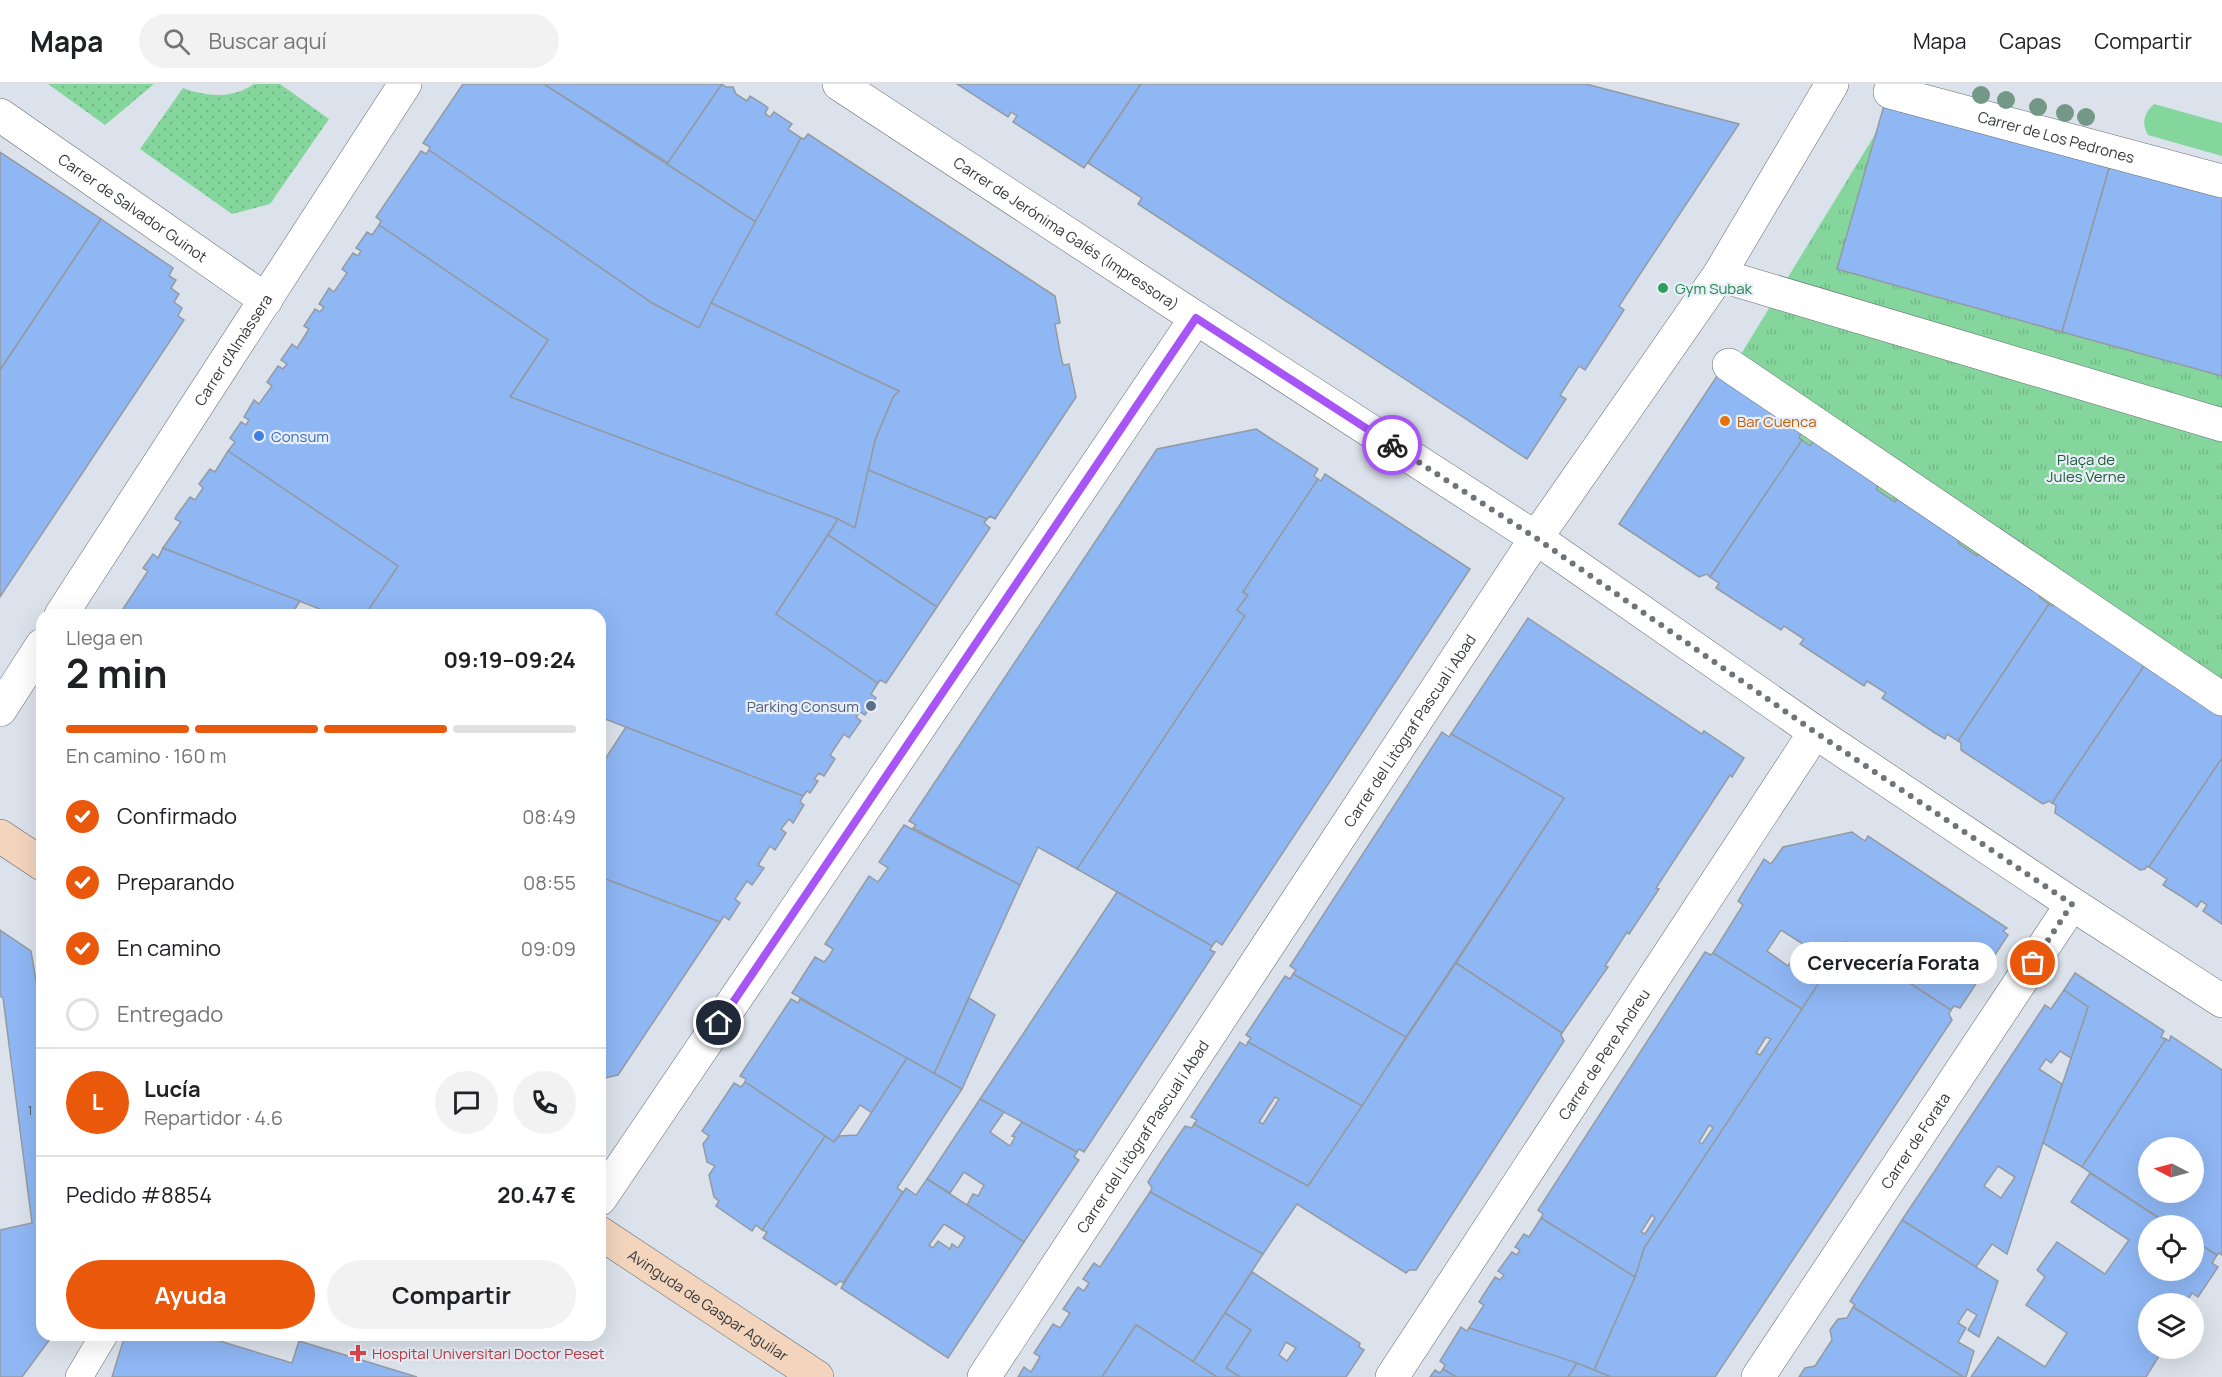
<!DOCTYPE html>
<html lang="es">
<head>
<meta charset="utf-8">
<style>
	body { margin:0; font-family:Manrope,sans-serif; background:#f2f2f2; color:#202124; height:100vh; display:flex; flex-direction:column; font-size:22px; white-space:nowrap }
	* { box-sizing:border-box; margin:0 }
	p { font-size:20px; color:#757577 }
	.icon { flex:none; width:33px; height:33px; fill:none; stroke:currentColor; stroke-width:2; stroke-linecap:round; stroke-linejoin:round }
	.map { position:relative; flex:1; overflow:hidden }
	.details { position:absolute; left:36px; top:525px; width:570px; height:732px; display:flex; flex-direction:column; background:#fff; border-radius:18px; box-shadow:0 6px 24px #0002 }
	.details>* { flex:none }
	.needle { width:39px; rotate:276deg }
	.tools { position:absolute; left:2138px; top:1053px; display:grid; gap:12px }
	.tools a { display:grid; place-items:center; width:66px; height:66px; border-radius:50%; background:#fff; box-shadow:0 6px 24px #0002; font-size:30px }
	.pin { position:absolute; display:grid; place-items:center; width:51px; height:51px; color:#fff; margin:-26px; border:3px solid #fff; border-radius:50%; box-shadow:0 2px 6px #0007 }
	.courier { position:absolute; display:grid; place-items:center; width:60px; height:60px; margin:-30px; border:4px solid #a855f7; border-radius:50%; background:#fff; color:#222; box-shadow:0 2px 8px #0007 }
	.bubble { position:absolute; height:42px; border-radius:21px; background:#fff; box-shadow:0 6px 24px #0002; font-size:20px; font-weight:700; line-height:42px; text-align:center }
	.head em { font-style:normal; font-weight:700 }
	.head div { display:flex; flex-direction:column-reverse }
	.head { display:flex; align-items:center; justify-content:space-between; height:102px; padding:0 30px }
	h1 { font-size:39px; font-weight:700; line-height:45px }
	.bar { display:grid; grid-template-columns:repeat(4,1fr); gap:9px 6px; align-content:center; height:72px; padding:0 30px }
	.bar i { height:8px; border-radius:4px; background:#e0e0e0 }
	.bar .current { background:#ea580c }
	.bar p { grid-column:span 4 }
	.line { display:flex; align-items:center; gap:15px; padding:0 30px; border-top:2px solid #e0e0e0 }
	.line div { flex:1 }
	.round { display:grid; place-items:center; flex:none; width:63px; height:63px; border-radius:32px; background:#f2f2f2 }
	ol { padding:0 30px; list-style:none }
	li { display:flex; align-items:center; gap:18px; height:66px }
	li p { margin-inline-start:auto }
	li .icon { padding:6px; border-radius:50%; background:#ea580c; color:#fff; stroke-width:4 }
	li:last-child { color:#757577 }
	li i { width:33px; height:33px; border:3px solid #e0e0e0; border-radius:50% }
	.action { display:flex; gap:12px; margin-top:auto; padding:12px 30px }
	.action a { flex:1; height:69px; border-radius:36px; background:#ea580c; color:#fff; font-size:24px; font-weight:700; line-height:69px; text-align:center }
	.action a+a { background:#f2f2f2; color:#202124 }
	header { display:flex; align-items:center; gap:36px; box-sizing:border-box; height:84px; padding:0 30px; background:#fff; border-bottom:2px solid #e0e0e0 }
	header strong { font-size:28px }
	nav { display:flex; gap:33px; margin-inline-start:auto; font-size:21px }
	.search { width:420px; height:54px; background:#f2f2f2; display:flex; align-items:center; gap:15px; box-sizing:border-box; padding:0 21px; border-radius:33px; color:#757577; font-size:22px }
	.map>svg:first-child { display:block }
	.grass { fill:url(#grass-dots) }
	.park { fill:url(#park-tufts) }
	.garden { fill:#85d69c }
	.building { fill:#8fb7f4; stroke:#949aa2; stroke-width:1.5; fill-rule:evenodd }
	.lines { fill:none; stroke-linecap:round; stroke-linejoin:round }
	.service-casing { stroke:#646971; stroke-width:28 }
	.pedestrian-casing { stroke:#646971; stroke-width:34 }
	.minor-casing { stroke:#646971; stroke-width:34 }
	.secondary-casing { stroke:#646971; stroke-width:34 }
	.service { stroke:#fff; stroke-width:27 }
	.pedestrian { stroke:#fff; stroke-width:33 }
	.minor { stroke:#fff; stroke-width:33 }
	.secondary { stroke:#f3d5be; stroke-width:33 }
	.tree { fill:#749887 }
	.done { stroke:#707479; stroke-width:6; stroke-dasharray:0 10.8 }
	.route { stroke:#a855f7; stroke-width:8 }
	.leisure-dot { fill:#2e9e5b; stroke:#e9eff8; stroke-width:2 }
	.food-dot { fill:#e8710a; stroke:#e9eff8; stroke-width:2 }
	.shop-dot { fill:#3f7fe0; stroke:#e9eff8; stroke-width:2 }
	.service-dot { fill:#5c6f8a; stroke:#e9eff8; stroke-width:2 }
	.health-dot { fill:#e0444e; stroke:#e9eff8; stroke-width:2 }
	.labels { text-anchor:middle; dominant-baseline:central; stroke-width:4.5; stroke-linejoin:round; paint-order:stroke }
	.number-label { font-size:12px; fill:#4c5869 }
	.street-label { font-size:15px; fill:#36383b; stroke:#e9eff8 }
	.leisure-label { font-size:15px; fill:#27864d; stroke:#e9eff8; text-anchor:start }
	.food-label { font-size:15px; fill:#c56008; stroke:#e9eff8; text-anchor:start }
	.shop-label { font-size:15px; fill:#366cbe; stroke:#e9eff8; text-anchor:start }
	.park-label { font-size:15px; fill:#1e5c35; stroke:#e9eff8 }
	.service-label { font-size:15px; fill:#4e5e75; stroke:#e9eff8; text-anchor:end }
	.health-label { font-size:15px; fill:#be3a42; stroke:#e9eff8; text-anchor:start }
</style>
</head>
<body>
<header>
<strong>Mapa</strong>
<div class="search"><svg class="icon" aria-label="search" viewBox="0 0 24 24"><circle cx="10" cy="10" r="6"/><path d="M15 15l6 6"/></svg>Buscar aquí</div>
<nav><a>Mapa</a><a>Capas</a><a>Compartir</a></nav>
</header>
<div class="map">
<svg width="2222" height="1293" viewBox="0 0 2222 1293">
	<defs>
		<pattern id="grass-dots" width="8" height="8" patternUnits="userSpaceOnUse" patternTransform="scale(1.5)"><rect width="8" height="8" fill="#85d69c"/><path d="M2 2h.1M6 6h.1" fill="none" stroke="#73b887" stroke-width="1.8" stroke-linecap="round"/></pattern>
		<pattern id="park-tufts" width="24" height="20" patternUnits="userSpaceOnUse" patternTransform="scale(1.5)"><rect width="24" height="20" fill="#85d69c"/><path d="M3 7l-1-3M5 7V3M7 7l1-3M15 17l-1-3M17 17v-4M19 17l1-3" fill="none" stroke="#73b887"/></pattern>
	</defs>
	<rect width="100%" height="100%" fill="#dce2eb"/>
	<g class="grass">
		<polygon points="48,0 154,0 105,41"/>
		<path d="M254,0H280L329,35L270,120L232,130L140,65L183,4C207,13 232,15 254,0Z"/>
	</g>
	<polygon class="park" points="1893,21 2222,284 2222,634 1721,303"/>
	<path class="garden" d="M2154,20L2222,39V72L2148,51C2141,39 2144,29 2154,20Z"/>
	<g class="building">
		<polygon points="463,0 544,0 756,138 699,244 652,219 429,66 430,63 423,59"/>
		<polygon points="544,0 722,0 668,79"/>
		<polygon points="722,0 726,3 733,3 736,10 747,17 750,12 763,20 768,24 765,29 770,33 774,28 792,40 788,45 801,54 756,138 667,80"/>
		<polygon points="957,0 1141,0 1084,84 1013,38 1017,32 1011,28 1008,33"/>
		<polygon points="1141,0 1586,0 1739,40 1619,222 1624,226 1585,286 1579,282 1560,311 1566,315 1527,375 1138,120 1142,114 1088,79"/>
		<polygon points="1887,11 2112,74 2062,248 1837,185"/>
		<polygon points="808,50 1055,212 1060,239 1055,240 1060,268 1063,281 1069,280 1076,313 995,435 990,432 987,435 868,386 875,356 893,313 899,307 711,219 801,54 804,55"/>
		<polygon points="429,66 652,219 699,244 711,219 899,307 893,313 875,356 855,444 838,435 510,313 548,256 379,141 381,137 376,133 421,67 426,70"/>
		<polygon points="0,68 101,135 0,286"/>
		<polygon points="2112,74 2222,104 2222,292 2062,248"/>
		<polygon points="101,135 173,184 169,192 176,196 171,204 179,210 174,218 182,224 178,232 184,236 0,513 0,286"/>
		<polygon points="379,141 548,256 510,313 838,435 776,530 878,599 871,610 876,614 865,631 860,628 856,633 861,637 849,654 844,650 830,671 835,675 824,692 819,689 814,695 818,697 810,709 807,707 803,712 600,633 600,531 365,531 398,482 228,367 235,358 230,354 241,338 246,341 249,336 244,333 254,316 259,320 272,302 267,298 278,282 283,285 287,280 281,276 292,260 297,264 309,245 304,242 315,225 320,228 324,223 319,220 329,204 334,208 347,189 342,185 353,169 358,172 361,167 356,164 367,148 372,151"/>
		<polygon points="1719,289 1801,349 1799,354 1802,356 1710,493 1707,490 1699,493 1619,440"/>
		<polygon points="1256,345 1318,385 1314,392 1318,395 1243,508 1248,511 1237,526 1245,532 1077,785 1038,763 1020,801 913,744 916,741 909,737 1157,365"/>
		<polygon points="1815,354 1881,398 1876,405 1895,418 1900,410 1963,451 1958,459 1977,472 1982,465 2044,506 2039,513 2049,520 1958,657 1947,650 1945,655 1935,649 1882,614 1886,609 1867,597 1864,602 1800,560 1804,555 1784,542 1781,546 1716,504 1719,499 1710,493 1802,356 1810,362"/>
		<polygon points="228,367 398,482 365,531 335,531 163,464 181,438 175,435 177,431 190,413 195,416 203,404 199,400 210,385 215,388"/>
		<polygon points="868,386 987,435 984,439 990,444 937,523 828,451 838,435 855,444"/>
		<polygon points="1325,390 1470,485 1222,861 1216,857 1212,862 1077,785 1245,532 1237,526 1248,511 1243,508 1318,395 1321,397"/>
		<polygon points="828,451 937,523 886,599 880,596 878,599 776,530"/>
		<polygon points="163,464 237,493 300,517 291,531 119,531 148,487 143,484 153,470 158,474"/>
		<polygon points="2061,518 2143,572 2142,581 2144,582 2052,719 2049,717 2043,720 1961,666 1961,659 1958,657 2049,520 2052,522"/>
		<polygon points="1528,534 1702,650 1704,647 1744,674 1732,693 1730,691 1656,804 1659,805 1629,850 1627,848 1605,882 1608,883 1562,949 1456,879 1564,714 1451,650"/>
		<polygon points="2144,582 2222,625 2222,674 2149,783 2147,782 2145,785 2140,786 2055,729 2056,721 2052,719"/>
		<polygon points="626,643 803,712 800,718 804,721 793,739 789,735 781,745 786,749 775,766 770,762 758,781 764,784 752,801 747,797 735,815 740,819 729,836 724,832 720,838 600,793 600,683"/>
		<polygon points="1442,648 1449,653 1451,650 1564,714 1406,953 1293,890 1296,886 1290,882"/>
		<polygon points="2222,674 2222,840 2203,827 2207,821 2201,817 2197,823 2179,811 2163,801 2167,795 2149,783"/>
		<polygon points="904,741 1020,801 934,990 792,909 815,873 824,878 829,872 833,865 825,860 869,792 878,798 888,784 879,778"/>
		<path d="M1852,748L1865,757L1868,752L2007,844L2003,847L2008,851L1960,924L1954,922L1951,926L1846,858L1802,925L1713,869L1743,821L1738,817L1764,775L1771,780L1783,763ZM1781,846L1803,860L1788,882L1767,867Z"/>
		<polygon points="600,793 720,838 618,991 600,995"/>
		<polygon points="1117,808 1212,862 1210,866 1215,868 1084,1068 1079,1065 1077,1068 980,1015"/>
		<polygon points="0,846 31,867 38,908 42,911 42,1251 53,1251 22,1293 0,1293 0,1146 32,1139 3,914 0,912"/>
		<polygon points="1846,858 1951,926 1949,930 1952,936 1715,1293 1611,1293 1594,1286 1635,1193 1644,1164"/>
		<path d="M1705,868L1711,871L1713,869L1802,925L1644,1164L1635,1193L1541,1134L1543,1130L1538,1126ZM1766,953L1771,955L1760,971L1756,969ZM1709,1041L1713,1044L1702,1060L1699,1058ZM1652,1131L1655,1134L1645,1150L1641,1148Z"/>
		<polygon points="1456,879 1562,949 1561,951 1564,957 1416,1186 1409,1186 1406,1189 1297,1120 1263,1170 1150,1108 1152,1104 1148,1098 1162,1076 1185,1042 1192,1044 1194,1040 1308,1102"/>
		<polygon points="2075,889 2164,947 2161,953 2166,955 2082,1083 2043,1059 2088,923 2064,906"/>
		<polygon points="1293,890 1406,953 1362,1022 1248,958 1251,954 1246,951 1285,892 1290,895"/>
		<path d="M2064,906L2088,923L2071,974L2060,967L2051,979L2046,975L2039,985L2062,1000L2007,1170L1992,1160L1976,1183L1902,1136L2045,921L2051,925ZM1998,1082L2015,1093L2001,1114L1984,1102Z"/>
		<polygon points="969,914 995,931 962,1005 934,990"/>
		<polygon points="791,915 798,919 800,915 907,974 872,1029 860,1021 834,1058 745,998 746,995 740,992"/>
		<path d="M2171,952L2222,986V1171L2219,1169L2217,1171L2193,1156V1142H2171L2082,1083L2166,955L2169,957ZM2148,1064H2193V1108H2148Z"/>
		<path d="M1240,958L1246,962L1248,958L1362,1022L1308,1102L1194,1040L1197,1036L1191,1033ZM1275,1013L1279,1015L1263,1040L1259,1038Z"/>
		<polygon points="907,974 962,1005 897,1104 903,1108 843,1199 840,1197 836,1201 763,1154 767,1148 762,1146 825,1052 834,1058 839,1052 857,1051"/>
		<polygon points="745,998 825,1052 762,1146 756,1141 752,1147 716,1122 719,1117 714,1113 709,1091 715,1082 707,1078 703,1060 709,1052 702,1047 734,999 741,1003"/>
		<polygon points="980,1015 1004,1028 990,1048 1010,1062 1015,1053 1012,1052 1022,1038 1077,1068 1074,1073 1079,1076 1024,1158 967,1121 973,1110 978,1112 984,1101 964,1088 950,1109 927,1095"/>
		<polygon points="2090,1089 2171,1142 2148,1142 2148,1186 2193,1186 2193,1156 2217,1171 2212,1179 2218,1183 2198,1213 2192,1209 2185,1220 2148,1220 2148,1264 2164,1264 2146,1293 1971,1293 1998,1253 2045,1283 2067,1249 2026,1221 2045,1193 2037,1186 2057,1158 2105,1190 2129,1156 2071,1118"/>
		<path d="M927,1095L1024,1158L948,1274L841,1204L906,1104L916,1111ZM944,1140L965,1153L958,1164L952,1160L950,1165L938,1157L933,1164L929,1161Z"/>
		<polygon points="1150,1108 1263,1170 1193,1278 1136,1241 1102,1293 1018,1293 1024,1283 1031,1288 1040,1273 1034,1269 1053,1240 1060,1244 1070,1229 1063,1225 1078,1203 1084,1207 1089,1199 1083,1195 1094,1179 1100,1183"/>
		<polygon points="1541,1134 1635,1193 1594,1286 1469,1244 1484,1221 1479,1218 1495,1193 1500,1196 1504,1191 1498,1187 1512,1168 1517,1171 1520,1166 1515,1163 1524,1150 1529,1153"/>
		<polygon points="1902,1136 1998,1197 1979,1253 1968,1246 1977,1231 1967,1225 1958,1239 1966,1244 1958,1258 1974,1267 1966,1293 1963,1293 1853,1223 1855,1221 1850,1217"/>
		<path d="M1252,1188L1360,1259L1359,1263L1364,1266L1346,1293H1240L1226,1284L1251,1246L1225,1229ZM1286,1258L1296,1264L1287,1277L1279,1271Z"/>
		<polygon points="1853,1223 1911,1260 1963,1293 1799,1293 1805,1284 1815,1282 1832,1256 1830,1246 1838,1235 1847,1234"/>
		<polygon points="1225,1229 1251,1246 1226,1284 1240,1293 1217,1293 1193,1278"/>
		<polygon points="1136,1241 1138,1242 1217,1293 1102,1293"/>
		<polygon points="1461,1243 1467,1247 1469,1244 1577,1279 1568,1293 1456,1293 1443,1285 1445,1281 1440,1277"/>
		<polygon points="125,1251 200,1251 292,1279 299,1257 417,1293 112,1293"/>
		<polygon points="1577,1279 1611,1293 1568,1293"/>
		<polygon points="1443,1285 1456,1293 1430,1293 1435,1286 1440,1289"/>
	</g>
	<g class="lines">
		<defs>
			<polyline id="service" points="79,1293 104,1251"/>
			<g id="pedestrian">
				<path id="s1" d="M1890,8L2222,97"/>
				<polyline points="1729,281 2222,615"/>
			</g>
			<g id="minor">
				<path id="s2" d="M839,0L1196,234L1536,454L1815,648L2072,820L2222,917"/>
				<path id="s3" d="M0,31L266,216"/>
				<polyline points="1719,191 2222,341"/>
				<path id="s4" d="M61,531L405,0"/>
				<polyline points="0,626 42,561"/>
				<polyline points="600,1115 1196,234"/>
				<path id="s5" d="M984,1293L1536,454L1719,191L1832,0"/>
				<path id="s6" d="M1392,1293L1815,648"/>
				<path id="s7" d="M1758,1293L2072,820"/>
			</g>
			<g id="secondary">
				<polyline points="0,752 42,780"/>
				<path id="s8" d="M600,1149L817,1293"/>
			</g>
		</defs>
		<use href="#service" class="service-casing"/>
		<use href="#pedestrian" class="pedestrian-casing"/>
		<use href="#minor" class="minor-casing"/>
		<use href="#secondary" class="secondary-casing"/>
		<use href="#service" class="service"/>
		<use href="#pedestrian" class="pedestrian"/>
		<use href="#minor" class="minor"/>
		<use href="#secondary" class="secondary"/>
	</g>
	<g class="tree">
		<circle cx="1981" cy="11" r="9"/>
		<circle cx="2006" cy="16" r="9"/>
		<circle cx="2038" cy="23" r="9"/>
		<circle cx="2065" cy="29" r="9"/>
		<circle cx="2086" cy="33" r="9"/>
	</g>
	<g class="lines">
		<polyline class="done" points="1392,361 1536,454 1815,648 2072,820 2033,879"/>
		<polyline class="route" points="719,939 1196,234 1392,361"/>
	</g>
	<circle class="leisure-dot" cx="1663" cy="204" r="6"/>
	<circle class="food-dot" cx="1725" cy="337" r="6"/>
	<circle class="shop-dot" cx="259" cy="352" r="6"/>
	<circle class="service-dot" cx="871" cy="622" r="6"/>
	<path class="health-dot" d="M355 1260h6v6h6v6h-6v6h-6v-6h-6v-6h6z"/>
	<g class="labels">
		<g class="number-label">
			<text x="30" y="1026">1</text>
		</g>
		<g class="street-label">
			<text stroke="none"><textPath href="#s1" startOffset="172">Carrer de Los Pedrones</textPath></text>
			<text stroke="none"><textPath href="#s3" startOffset="162">Carrer de Salvador Guinot</textPath></text>
			<text stroke="none"><textPath href="#s2" startOffset="272">Carrer de Jerónima Galés (Impressora)</textPath></text>
			<text stroke="none"><textPath href="#s4" startOffset="316">Carrer d'Almàssera</textPath></text>
			<text stroke="none"><textPath href="#s5" startOffset="774">Carrer del Litògraf Pascual i Abad</textPath></text>
			<text stroke="none"><textPath href="#s6" startOffset="386">Carrer de Pere Andreu</textPath></text>
			<text stroke="none"><textPath href="#s5" startOffset="288">Carrer del Litògraf Pascual i Abad</textPath></text>
			<text stroke="none"><textPath href="#s7" startOffset="284">Carrer de Forata</textPath></text>
			<text stroke="none"><textPath href="#s8" startOffset="130">Avinguda de Gaspar Aguilar</textPath></text>
		</g>
		<g class="leisure-label">
			<text x="1675" y="204">Gym Subak</text>
		</g>
		<g class="food-label">
			<text x="1737" y="337">Bar Cuenca</text>
		</g>
		<g class="shop-label">
			<text x="271" y="352">Consum</text>
		</g>
		<g class="park-label">
			<text x="2086" y="375">Plaça de<tspan x="2086" dy="17">Jules Verne</tspan></text>
		</g>
		<g class="service-label">
			<text x="859" y="622">Parking Consum</text>
		</g>
		<g class="health-label">
			<text x="372" y="1269">Hospital Universitari Doctor Peset</text>
		</g>
	</g>
</svg>
<div class="tools">
<a><svg class="needle" viewBox="-14 -14 28 28"><path d="M0-13l5 13h-10z" fill="#e53935"/><path d="M0 13l5-13h-10z" fill="#757577"/></svg></a>
<a><svg class="icon" aria-label="locate" viewBox="0 0 24 24"><circle cx="12" cy="12" r="6"/><path d="M12 2v4M12 18v4M2 12h4M18 12h4"/></svg></a>
<a><svg class="icon" aria-label="layers" viewBox="0 0 24 24"><path d="M12 4l9 5-9 5-9-5zM3 14l9 5 9-5"/></svg></a>
</div>
<div class="pin" style="left:2033px;top:879px;background:#ea580c"><svg class="icon" aria-label="bag" viewBox="0 0 24 24"><path d="M5 8h14l-1 12H6zM9 8a3 3 0 0 1 6 0"/></svg></div>
<div class="pin" style="left:719px;top:939px;background:#1f2937"><svg class="icon" aria-label="home" viewBox="0 0 24 24"><path d="M3 11l9-7 9 7M6 9v11h12V9"/></svg></div>
<div class="courier" style="left:1392px;top:361px"><svg class="icon" aria-label="bike" viewBox="0 0 24 24"><circle cx="6" cy="16" r="4"/><circle cx="18" cy="16" r="4"/><path d="M6 16l4-8h5l3 8M10 8l3 8H6M13 5h3"/></svg></div>
<div class="bubble" style="left:1790px;top:858px;width:207px">Cervecería Forata</div>
<section class="details">
<div class="head"><div><h1>2 min</h1><p>Llega en</p></div><em>09:19–09:24</em></div>
<div class="bar"><i class="current"></i><i class="current"></i><i class="current"></i><i></i><p>En camino · 160 m</p></div>
<ol>
<li><svg class="icon" aria-label="check" viewBox="0 0 24 24"><path d="M5 12l5 5 9-10"/></svg>Confirmado<p>08:49</p></li>
<li><svg class="icon" aria-label="check" viewBox="0 0 24 24"><path d="M5 12l5 5 9-10"/></svg>Preparando<p>08:55</p></li>
<li><svg class="icon" aria-label="check" viewBox="0 0 24 24"><path d="M5 12l5 5 9-10"/></svg>En camino<p>09:09</p></li>
<li><i></i>Entregado</li>
</ol>
<div class="line" style="height:108px"><b class="round" style="background:#ea580c;color:#fff">L</b><div><b>Lucía</b><p>Repartidor · 4.6</p></div><a class="round"><svg class="icon" aria-label="chat" viewBox="0 0 24 24"><path d="M4 5h16v11H9l-5 4z"/></svg></a><a class="round"><svg class="icon" aria-label="phone" viewBox="0 0 24 24"><path d="M5 4h4l2 5-3 2q2 4 5 5l2-3 5 2v4C11 20 4 13 5 4z"/></svg></a></div>
<div class="line" style="height:78px"><div>Pedido #8854</div><b>20.47 €</b></div>
<div class="action"><a>Ayuda</a><a>Compartir</a></div>
</section>
</div>
</body>
</html>
